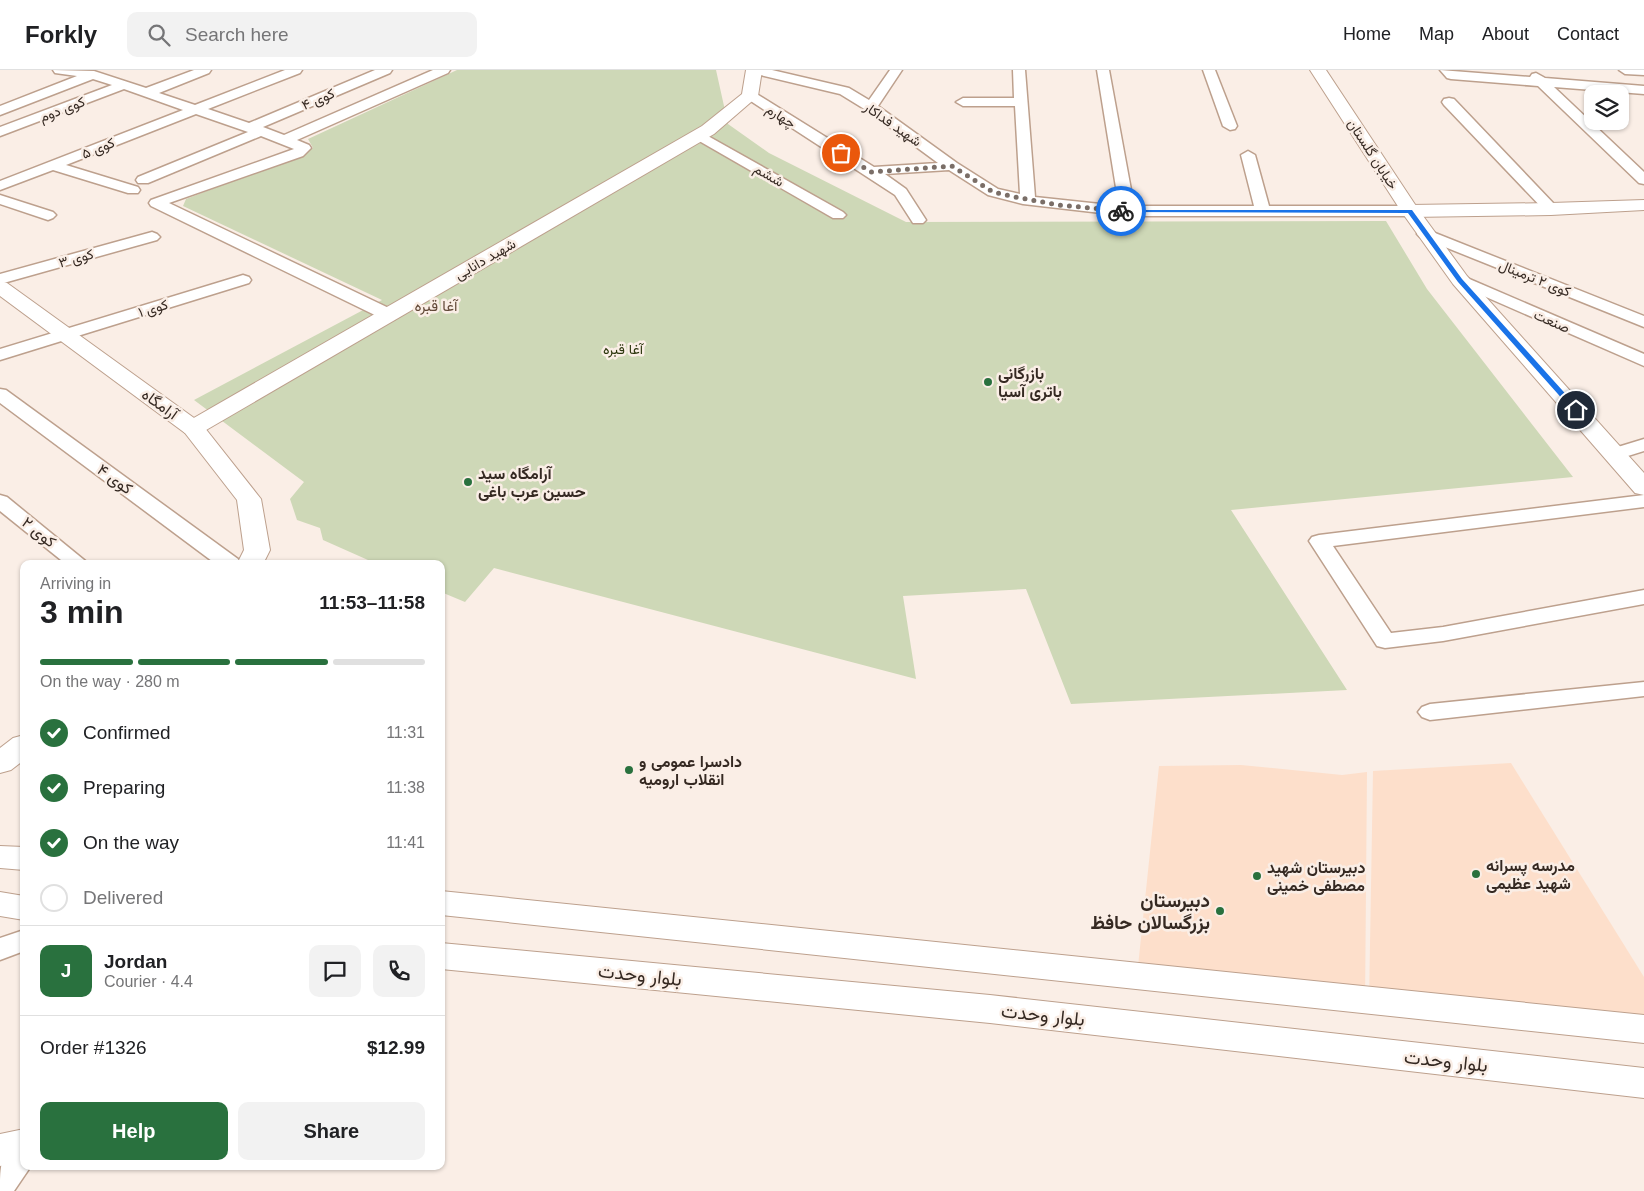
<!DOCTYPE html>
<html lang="en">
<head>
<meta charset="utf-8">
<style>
	body { margin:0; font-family:Arial,Vazirmatn,sans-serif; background:#f2f2f2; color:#202124; height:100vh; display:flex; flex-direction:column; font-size:19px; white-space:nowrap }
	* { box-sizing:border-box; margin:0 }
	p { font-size:16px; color:#757577 }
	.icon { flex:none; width:28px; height:28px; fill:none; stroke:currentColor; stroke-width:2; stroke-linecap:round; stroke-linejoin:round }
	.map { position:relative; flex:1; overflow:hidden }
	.side { position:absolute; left:20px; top:490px; width:425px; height:610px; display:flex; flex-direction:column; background:#fff; border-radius:10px; box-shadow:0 1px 4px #0004 }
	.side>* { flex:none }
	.fabs { position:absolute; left:1584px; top:15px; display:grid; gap:10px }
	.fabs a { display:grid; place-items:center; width:45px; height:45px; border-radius:10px; background:#fff; box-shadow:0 1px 4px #0004; font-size:25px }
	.pin { position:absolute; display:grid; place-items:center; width:42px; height:42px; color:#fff; margin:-21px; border:2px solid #fff; border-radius:50%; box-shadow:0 1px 5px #0007 }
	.courier { position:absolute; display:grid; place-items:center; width:50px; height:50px; margin:-25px; border:4px solid #1a73e8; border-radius:50%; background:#fff; color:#222; box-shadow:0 1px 6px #0007 }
	.overview em { font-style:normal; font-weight:800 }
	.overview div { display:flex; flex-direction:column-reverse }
	.overview { display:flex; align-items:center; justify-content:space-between; height:85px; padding:0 20px }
	h1 { font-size:32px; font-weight:800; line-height:38px }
	.bar { display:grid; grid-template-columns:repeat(4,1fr); gap:8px 5px; align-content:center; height:60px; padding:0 20px }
	.bar i { height:6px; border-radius:4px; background:#e0e0e0 }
	.bar .active { background:#29713e }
	.bar p { grid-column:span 4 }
	.line { display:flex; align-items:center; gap:12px; padding:0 20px; border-top:1px solid #e0e0e0 }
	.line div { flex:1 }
	.round { display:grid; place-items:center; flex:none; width:52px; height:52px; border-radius:10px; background:#f2f2f2 }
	ol { padding:0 20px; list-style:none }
	li { display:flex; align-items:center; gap:15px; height:55px }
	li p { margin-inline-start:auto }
	li .icon { padding:5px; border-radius:50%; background:#29713e; color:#fff; stroke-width:4 }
	li:last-child { color:#757577 }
	li i { width:28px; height:28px; border:2px solid #e0e0e0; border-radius:50% }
	.cta { display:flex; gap:10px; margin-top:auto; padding:10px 20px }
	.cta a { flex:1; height:58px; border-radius:10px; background:#29713e; color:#fff; font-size:20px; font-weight:800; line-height:58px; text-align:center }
	.cta a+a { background:#f2f2f2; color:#202124 }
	header { display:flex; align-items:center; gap:30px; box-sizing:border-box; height:70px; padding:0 25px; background:#fff; border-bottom:1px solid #e0e0e0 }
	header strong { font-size:24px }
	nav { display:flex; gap:28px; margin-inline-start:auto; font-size:18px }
	.search { width:350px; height:45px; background:#f2f2f2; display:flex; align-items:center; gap:12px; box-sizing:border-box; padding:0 18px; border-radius:10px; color:#757577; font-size:19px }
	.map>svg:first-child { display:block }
	.built { fill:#fddfcb }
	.green { fill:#ced8b7 }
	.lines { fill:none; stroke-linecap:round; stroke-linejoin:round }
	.minor-casing { stroke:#bda08d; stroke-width:3 }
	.tertiary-casing { stroke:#bda08d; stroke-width:2 }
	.secondary-casing { stroke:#bda08d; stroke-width:2 }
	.primary-casing { stroke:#bda08d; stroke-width:2 }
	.minor { fill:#fff; fill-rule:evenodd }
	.tertiary { fill:#fff; fill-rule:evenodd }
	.secondary { fill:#fff; fill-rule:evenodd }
	.primary { fill:#fff; fill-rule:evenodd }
	.route { fill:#1a73e8 }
	.done { stroke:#7a6e67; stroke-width:5; stroke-dasharray:0 9 }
	.poi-dot { fill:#29713e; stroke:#faeee6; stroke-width:2 }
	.labels { text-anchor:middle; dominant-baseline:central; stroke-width:5; stroke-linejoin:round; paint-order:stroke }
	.far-street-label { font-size:14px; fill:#352922; stroke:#faeee6 }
	.far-park-label { font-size:14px; fill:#2b350c; stroke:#faeee6 }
	.far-neighbourhood-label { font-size:15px; fill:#614837; stroke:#faeee6 }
	.poi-label { font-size:16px; font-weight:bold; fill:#352922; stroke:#faeee6; text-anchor:start }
	.street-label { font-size:16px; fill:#352922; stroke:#faeee6 }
	.near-poi-label { font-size:19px; font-weight:bold; fill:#352922; stroke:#faeee6; text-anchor:end }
	.near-street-label { font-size:19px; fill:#352922; stroke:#faeee6 }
</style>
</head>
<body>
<header>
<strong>Forkly</strong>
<div class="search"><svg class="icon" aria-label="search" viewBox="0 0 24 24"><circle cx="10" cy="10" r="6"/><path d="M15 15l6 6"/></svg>Search here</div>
<nav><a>Home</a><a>Map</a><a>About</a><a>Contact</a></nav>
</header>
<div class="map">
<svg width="1644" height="1121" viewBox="0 0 1644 1121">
	<rect width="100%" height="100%" fill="#faeee6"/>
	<g class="built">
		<polygon points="1511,693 1644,907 1644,965 1369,933 1373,701"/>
		<polygon points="1241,695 1342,705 1367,702 1365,935 1137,906 1159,696"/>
	</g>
	<polygon class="green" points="457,0 716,0 728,54 769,83 906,152 1386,151 1427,219 1573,407 1231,440 1347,620 1071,634 1026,519 903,526 916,609 494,498 465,532 441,522 441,494 377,494 323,470 320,458 297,450 290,429 304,412 194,330 382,230 183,136 186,129 299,86 313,78 308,69"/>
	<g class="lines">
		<defs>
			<g id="minor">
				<polygon points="53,0 94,1 146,18 194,0 211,0 209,3 159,23 195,35 285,0 302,0 300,3 208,39 249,53 375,0 392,0 390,3 263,57 284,65 433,0 450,0 448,3 297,70 309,75 311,78 303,86 169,133 395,241 397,245 395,249 383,249 151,136 149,133 151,130 294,79 261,66 148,113 138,113 136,110 138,107 248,62 196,44 66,95 138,117 140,120 138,123 128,123 53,100 0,120 0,111 183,40 124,19 0,66 0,57 112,15 93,9 0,45 0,36 77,6 55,3"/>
				<polygon points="750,0 772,0 849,18 869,30 890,0 902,0 878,36 957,93 998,119 1020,124 1015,36 963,36 956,32 963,28 1014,28 1013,0 1025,0 1035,127 1119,136 1097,0 1109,0 1134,136 1254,136 1241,85 1248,81 1255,85 1269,136 1410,136 1415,138 1418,141 1415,144 1410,146 1127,146 1023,134 988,125 949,100 885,104 906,119 926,150 923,153 913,153 895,125 743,26 745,23 755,23 874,97 938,93 866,40 840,24 752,3"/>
				<polygon points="1203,0 1215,0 1237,56 1235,59 1230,60 1223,56"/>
				<polygon points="1440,0 1530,7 1532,4 1536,3 1545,8 1644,16 1644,24 1554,17 1644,102 1644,114 1639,113 1538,16 1451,9 1447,8"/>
				<polygon points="1619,0 1644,0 1644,5 1625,4"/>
				<polygon points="1449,28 1454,29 1556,136 1559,139 1556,142 1546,142 1444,35 1442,32 1444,29"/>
				<polygon points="699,61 843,142 846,145 843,148 833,148 694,68 692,65"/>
				<polygon points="0,125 53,142 56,145 53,148 48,150 0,134"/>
				<polygon points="1425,159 1644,246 1644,257 1420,167 1417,164 1420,161"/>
				<polygon points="152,162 157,164 160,167 157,170 0,214 0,204"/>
				<polygon points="243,205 249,207 251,210 249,213 0,290 0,279"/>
				<polygon points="1460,205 1644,284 1644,296 1454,213 1452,210 1454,207"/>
				<polygon points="0,319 6,320 238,489 240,494 216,494 0,333"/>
				<polygon points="1644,369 1644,381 1615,390 1608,388 1605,384 1608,380"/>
				<polygon points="0,425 7,427 89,494 66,494 0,441"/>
				<polygon points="1644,425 1644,437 1333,476 1391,563 1443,557 1644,520 1644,534 1443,571 1385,578 1377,576 1309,471 1312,467 1319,465"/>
				<polygon points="1644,612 1644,626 1430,650 1422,647 1418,642 1422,637 1430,634"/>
				<polygon points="24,860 24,881 0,890 0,868"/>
				<path d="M24,1068V1096H31L14,1121H0C0,1097 0,1077 24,1068Z"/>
			</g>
			<g id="tertiary">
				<polygon points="746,0 762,0 758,26 714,64 201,363 193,365 185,363 181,358 185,353 702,56 742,24"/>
				<polygon points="1644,130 1644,140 1551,145 1410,147 1403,145 1401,141 1403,137 1410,135 1551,133"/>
				<polygon points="24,1059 24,1091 0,1096 0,1064"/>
			</g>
			<g id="secondary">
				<polygon points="1310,0 1326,0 1418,139 1467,206 1644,403 1644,425 1635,423 1453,214 1401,141"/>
				<polygon points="0,211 7,213 201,353 261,429 270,480 263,494 237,494 244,480 237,430 185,363 0,226"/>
				<polygon points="24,665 24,690 11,700 0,703 0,678 13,668"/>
			</g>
			<g id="primary">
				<polygon points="0,776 24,777 24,800 0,798"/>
				<polygon points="441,821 1644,945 1644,973 441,845"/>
				<polygon points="0,822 24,826 24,850 0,846"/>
				<polygon points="441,873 990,925 1644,998 1644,1028 990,953 441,899"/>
			</g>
		</defs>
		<use href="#minor" class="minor-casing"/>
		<use href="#tertiary" class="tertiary-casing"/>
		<use href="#secondary" class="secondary-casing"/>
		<use href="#primary" class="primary-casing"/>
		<use href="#minor" class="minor"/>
		<use href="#tertiary" class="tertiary"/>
		<use href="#secondary" class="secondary"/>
		<use href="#primary" class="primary"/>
	</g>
	<polygon class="route" points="1119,140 1412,140 1462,209 1580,340 1574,342 1458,212 1408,143 1121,142"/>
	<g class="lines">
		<polyline class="done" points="841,83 871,102 952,96 993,122 1010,126 1059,135 1121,141"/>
	</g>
	<g class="poi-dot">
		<circle cx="988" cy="312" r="5"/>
		<circle cx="468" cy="412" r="5"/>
		<circle cx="629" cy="700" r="5"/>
		<circle cx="1476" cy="804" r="5"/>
		<circle cx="1257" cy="806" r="5"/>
		<circle cx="1220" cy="841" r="5"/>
	</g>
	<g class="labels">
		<g class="far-street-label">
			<text transform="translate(318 29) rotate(-23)">کوی ۴</text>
			<text transform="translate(62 39) rotate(-21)">کوی دوم</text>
			<text transform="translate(781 46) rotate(32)">چهارم</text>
			<text transform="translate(893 54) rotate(35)">شهید فداکار</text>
			<text transform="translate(98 78) rotate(-22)">کوی ۵</text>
			<text transform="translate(1373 84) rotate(57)">خیابان گلستان</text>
			<text transform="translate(769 105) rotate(30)">ششم</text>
			<text transform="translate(76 188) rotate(-16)">کوی ۳</text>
			<text transform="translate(485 189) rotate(-30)">شهید دانایی</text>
			<text transform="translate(1535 208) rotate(22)">کوی ۲ ترمینال</text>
			<text transform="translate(153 238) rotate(-17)">کوی ۱</text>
			<text transform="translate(1552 251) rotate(24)">صنعت</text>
		</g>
		<g class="far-park-label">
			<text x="623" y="279">آغا قبره</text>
		</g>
		<g class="far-neighbourhood-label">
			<text x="436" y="235">آغا قبره</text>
		</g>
		<g class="poi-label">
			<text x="998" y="303">بازرگانی<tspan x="998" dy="18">باتری آسیا</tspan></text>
			<text x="478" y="403">آرامگاه سید<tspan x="478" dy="18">حسین عرب باغی</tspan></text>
			<text x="639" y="691">دادسرا عمومی و<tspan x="639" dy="18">انقلاب ارومیه</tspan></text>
			<text x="1486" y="795">مدرسه پسرانه<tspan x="1486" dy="18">شهید عظیمی</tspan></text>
			<text x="1267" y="797">دبیرستان شهید<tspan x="1267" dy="18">مصطفی خمینی</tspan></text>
		</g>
		<g class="street-label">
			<text transform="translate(160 334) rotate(36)">آرامگاه</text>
			<text transform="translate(115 409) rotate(36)">کوی ۴</text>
			<text transform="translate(39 462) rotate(39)">کوی ۲</text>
		</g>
		<g class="near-poi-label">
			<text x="1210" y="830">دبیرستان<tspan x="1210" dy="22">بزرگسالان حافظ</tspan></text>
		</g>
		<g class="near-street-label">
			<text transform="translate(640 905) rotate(6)">بلوار وحدت</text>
			<text transform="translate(1043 945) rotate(6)">بلوار وحدت</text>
			<text transform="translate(1446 991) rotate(6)">بلوار وحدت</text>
		</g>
	</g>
</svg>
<div class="fabs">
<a><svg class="icon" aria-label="layers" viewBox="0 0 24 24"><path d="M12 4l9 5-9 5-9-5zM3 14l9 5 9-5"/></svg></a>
</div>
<div class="pin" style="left:841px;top:83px;background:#ea580c"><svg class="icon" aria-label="bag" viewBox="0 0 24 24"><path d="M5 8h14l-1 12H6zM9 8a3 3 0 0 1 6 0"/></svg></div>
<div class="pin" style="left:1576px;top:340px;background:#1f2937"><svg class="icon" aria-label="home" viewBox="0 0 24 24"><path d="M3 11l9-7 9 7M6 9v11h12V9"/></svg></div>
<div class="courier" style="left:1121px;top:141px"><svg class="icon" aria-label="bike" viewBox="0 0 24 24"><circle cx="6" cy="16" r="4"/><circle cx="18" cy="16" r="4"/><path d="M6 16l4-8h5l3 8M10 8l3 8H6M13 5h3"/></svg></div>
<section class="side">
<div class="overview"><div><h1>3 min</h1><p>Arriving in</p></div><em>11:53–11:58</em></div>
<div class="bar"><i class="active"></i><i class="active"></i><i class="active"></i><i></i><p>On the way · 280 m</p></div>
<ol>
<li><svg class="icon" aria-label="check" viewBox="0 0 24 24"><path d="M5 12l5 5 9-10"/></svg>Confirmed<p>11:31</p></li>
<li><svg class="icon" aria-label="check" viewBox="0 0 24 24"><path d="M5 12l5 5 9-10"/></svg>Preparing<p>11:38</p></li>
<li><svg class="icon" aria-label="check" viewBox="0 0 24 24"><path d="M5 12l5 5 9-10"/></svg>On the way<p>11:41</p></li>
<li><i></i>Delivered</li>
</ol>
<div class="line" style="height:90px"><b class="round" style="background:#29713e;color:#fff">J</b><div><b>Jordan</b><p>Courier · 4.4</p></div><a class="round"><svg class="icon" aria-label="chat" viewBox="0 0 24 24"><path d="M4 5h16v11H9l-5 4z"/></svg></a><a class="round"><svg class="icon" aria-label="phone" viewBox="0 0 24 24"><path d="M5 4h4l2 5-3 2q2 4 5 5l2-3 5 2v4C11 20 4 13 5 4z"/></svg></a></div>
<div class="line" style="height:65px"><div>Order #1326</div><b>$12.99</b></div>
<div class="cta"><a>Help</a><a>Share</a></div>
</section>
</div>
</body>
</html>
